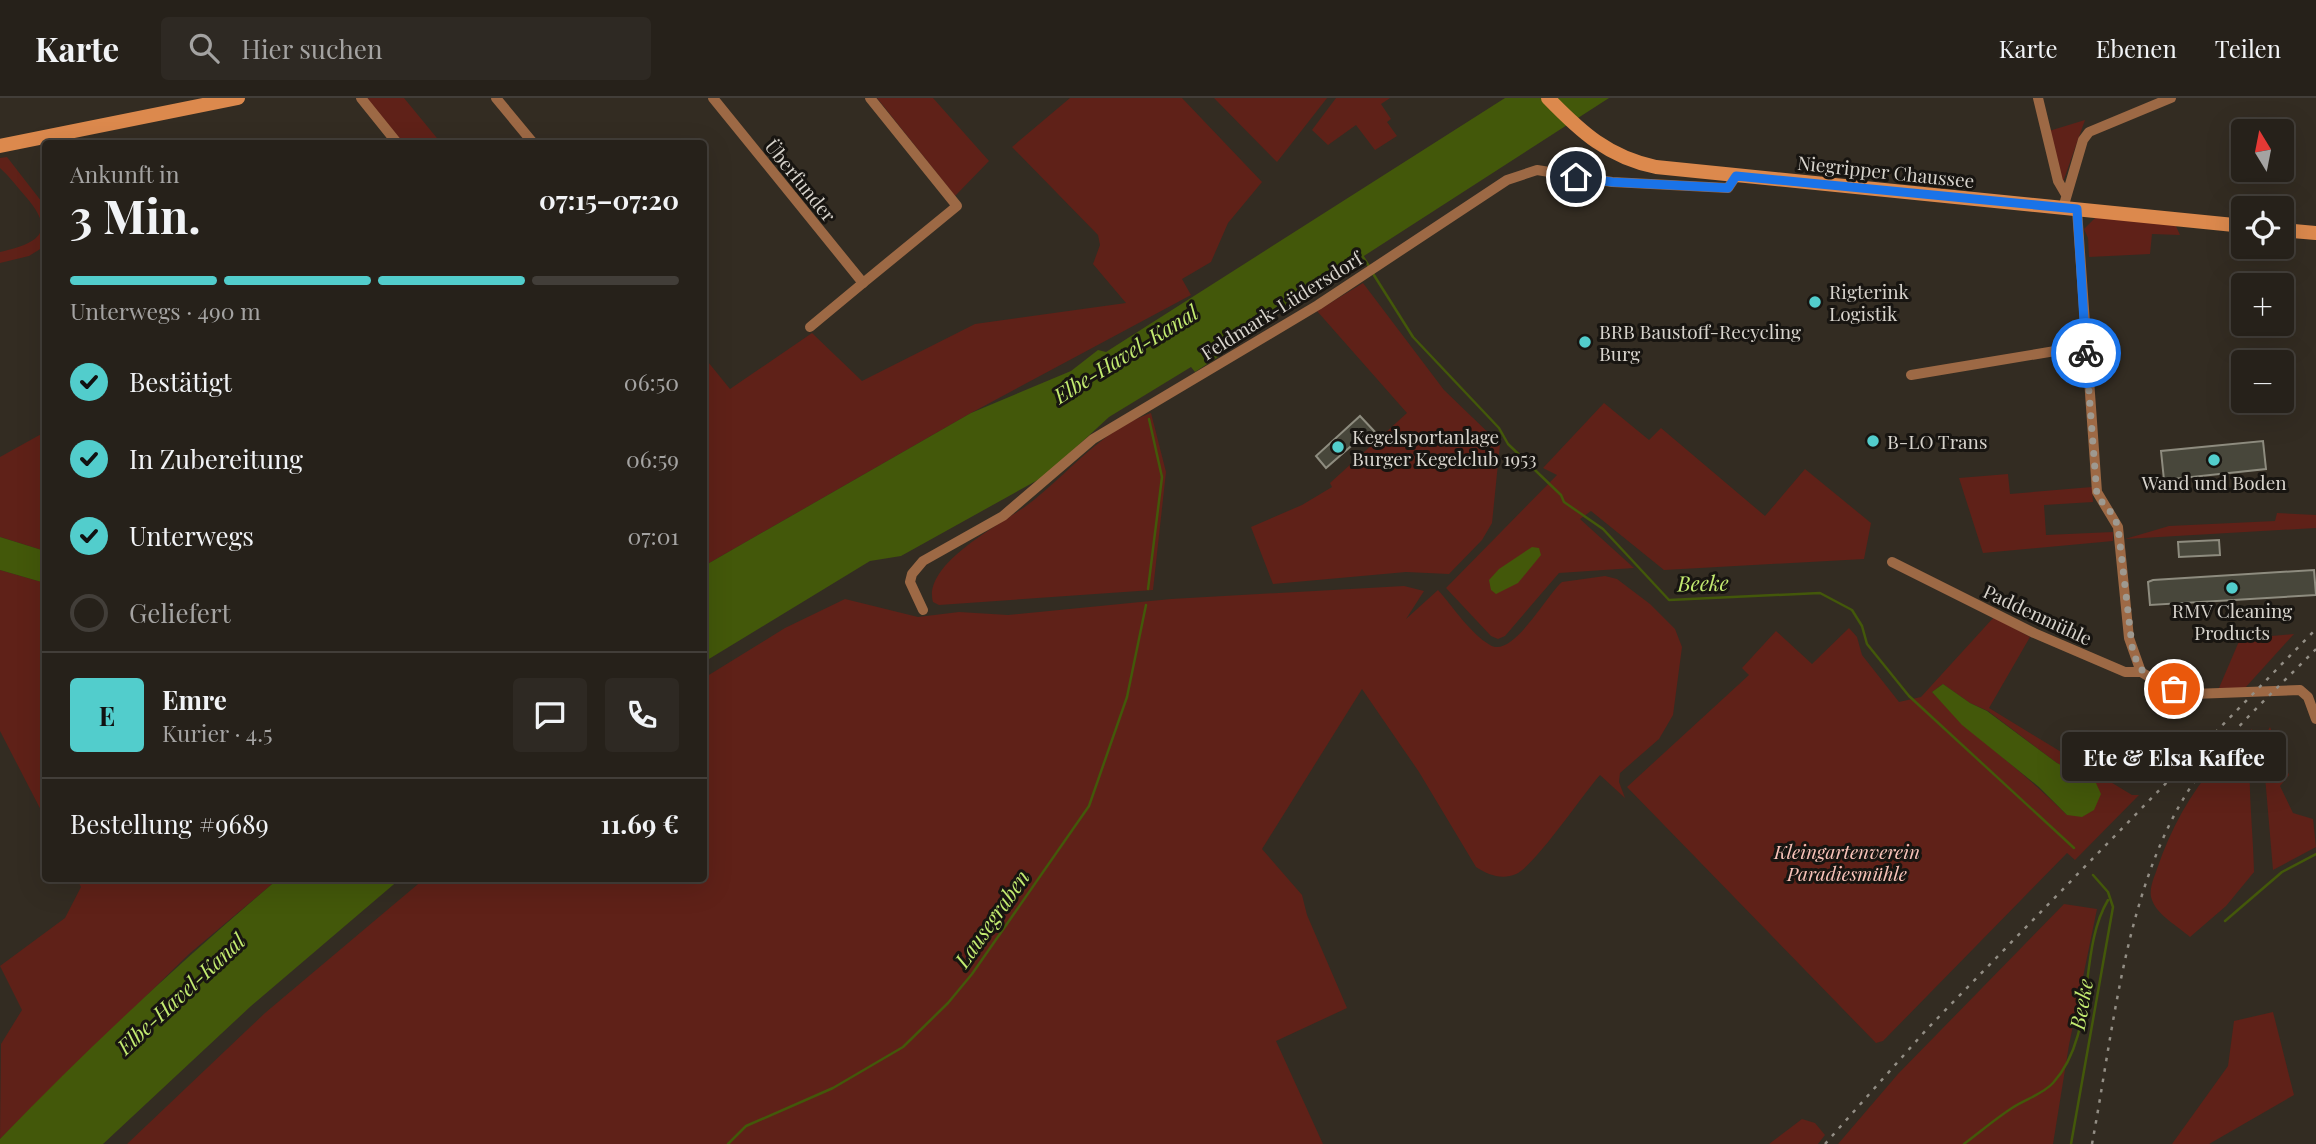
<!DOCTYPE html>
<html lang="de">
<head>
<meta charset="utf-8">
<style>
	body { margin:0; font-family:"Playfair Display",serif; background:#2e2923; color:#f1f3f6; height:100vh; display:flex; flex-direction:column; font-size:26px; white-space:nowrap }
	* { box-sizing:border-box; margin:0 }
	p { font-size:23px; color:#a4a3a2 }
	.icon { flex:none; width:38px; height:38px; fill:none; stroke:currentColor; stroke-width:2; stroke-linecap:round; stroke-linejoin:round }
	.map { position:relative; flex:1; overflow:hidden }
	.panel { position:absolute; left:42px; top:42px; width:665px; height:742px; display:flex; flex-direction:column; background:#26211a; border-radius:7px; box-shadow:0 7px 28px #0002,0 0 0 2px #423e39 }
	.panel>* { flex:none }
	.needle { width:46px; rotate:350deg }
	.buttons { position:absolute; left:2231px; top:21px; display:grid; gap:14px }
	.buttons a { display:grid; place-items:center; width:63px; height:63px; border-radius:7px; background:#26211a; box-shadow:0 7px 28px #0002,0 0 0 2px #423e39; font-size:35px }
	.pin { position:absolute; display:grid; place-items:center; width:60px; height:60px; color:#fff; margin:-30px; border:4px solid #fff; border-radius:50%; box-shadow:0 2px 7px #0007 }
	.courier { position:absolute; display:grid; place-items:center; width:70px; height:70px; margin:-35px; border:5px solid #1a73e8; border-radius:50%; background:#fff; color:#222; box-shadow:0 2px 9px #0007 }
	.bubble { position:absolute; height:49px; border-radius:7px; background:#26211a; box-shadow:0 7px 28px #0002,0 0 0 2px #423e39; font-size:23px; font-weight:700; line-height:49px; text-align:center }
	.head em { font-style:normal; font-weight:700 }
	.head div { display:flex; flex-direction:column-reverse }
	.head { display:flex; align-items:center; justify-content:space-between; height:119px; padding:0 28px }
	h1 { font-size:46px; font-weight:700; line-height:52px }
	.bar { display:grid; grid-template-columns:repeat(4,1fr); gap:10px 7px; align-content:center; height:84px; padding:0 28px }
	.bar i { height:9px; border-radius:5px; background:#423e39 }
	.bar .current { background:#52cdcc }
	.bar p { grid-column:span 4 }
	.line { display:flex; align-items:center; gap:18px; padding:0 28px; border-top:2px solid #423e39 }
	.line div { flex:1 }
	.round { display:grid; place-items:center; flex:none; width:74px; height:74px; border-radius:7px; background:#2e2923 }
	ol { padding:0 28px; list-style:none }
	li { display:flex; align-items:center; gap:21px; height:77px }
	li p { margin-inline-start:auto }
	li .icon { padding:7px; border-radius:50%; background:#52cdcc; color:#111; stroke-width:4 }
	li:last-child { color:#a4a3a2 }
	li i { width:38px; height:38px; border:4px solid #423e39; border-radius:50% }
	header { display:flex; align-items:center; gap:42px; box-sizing:border-box; height:98px; padding:0 35px; background:#26211a; border-bottom:2px solid #423e39 }
	header strong { font-size:33px }
	nav { display:flex; gap:38px; margin-inline-start:auto; font-size:24px }
	.search { width:490px; height:63px; background:#2e2923; display:flex; align-items:center; gap:18px; box-sizing:border-box; padding:0 24px; border-radius:7px; color:#a4a3a2; font-size:26px }
	.map>svg:first-child { display:block }
	.green { fill:#5f2118; fill-rule:evenodd }
	.water { fill:#43580a }
	.lines { fill:none; stroke-linecap:round; stroke-linejoin:round }
	.stream { stroke:#43580a; stroke-width:2.5 }
	.building { fill:#48473b; stroke:#8e8c7f; stroke-width:2 }
	.street { stroke:#9d6945; stroke-width:10 }
	.secondary { stroke:#dc894d; stroke-width:14 }
	.rail { stroke:#938e85; stroke-width:2.5; stroke-dasharray:3.5 7; stroke-linecap:butt }
	.done { stroke:#9e9990; stroke-width:7; stroke-dasharray:0 12.6 }
	.route { stroke:#1a73e8; stroke-width:9 }
	.poi-dot { fill:#52cdcc; stroke:#181511; stroke-width:2.5 }
	.labels { text-anchor:middle; dominant-baseline:central; stroke-width:6; stroke-linejoin:round; paint-order:stroke }
	.street-label { font-size:19px; fill:#d7d3cc; stroke:#181511 }
	.poi-label { font-size:19px; fill:#d7d3cc; stroke:#181511; text-anchor:start }
	.park-label { font-size:19px; font-style:italic; fill:#f8c3b9; stroke:#181511 }
	.water-label { font-size:21px; font-style:italic; fill:#c3eb70; stroke:#181511 }
</style>
</head>
<body>
<header>
<strong>Karte</strong>
<div class="search"><svg class="icon" aria-label="search" viewBox="0 0 24 24"><circle cx="10" cy="10" r="6"/><path d="M15 15l6 6"/></svg>Hier suchen</div>
<nav><a>Karte</a><a>Ebenen</a><a>Teilen</a></nav>
</header>
<div class="map">
<svg width="2316" height="1046" viewBox="0 0 2316 1046">
	<rect width="100%" height="100%" fill="#332c22"/>
	<g class="green">
		<polygon points="365,0 404,0 441,45 401,45"/>
		<polygon points="877,0 933,0 989,63 955,98"/>
		<polygon points="1070,0 1182,0 1262,84 1228,125 1211,164 1182,181 1191,197 971,315 704,468 704,259 730,291 812,235 862,283 975,226 1126,205 1093,166 1100,147 1098,137 1012,49"/>
		<polygon points="1214,0 1327,0 1277,64"/>
		<polygon points="1336,0 1390,0 1381,6 1391,21 1387,24 1397,38 1375,52 1356,27 1328,47 1312,32"/>
		<polygon points="2085,22 2063,84 2049,33"/>
		<path d="M7,59L45,108V148L29,158L0,165V154C38,145 57,135 26,99C18,90 10,79 0,70V60Z"/>
		<polygon points="2097,118 2175,126 2180,137 2152,136 2150,156 2089,159 2088,140 2084,131"/>
		<polygon points="1363,185 1444,292 1500,346 1492,425 1482,442 1449,476 1406,474 1273,486 1251,429 1302,407 1332,389 1330,385 1407,315 1317,213"/>
		<polygon points="1604,305 1649,342 1661,330 1765,418 1805,371 1871,425 1864,461 1664,472 1591,413 1580,421 1634,470 1559,475 1505,538 1498,541 1491,538 1446,490 1557,377 1543,370"/>
		<path d="M1151,315L1166,374L1153,492L939,507L933,504C922,466 1001,426 1026,408C1069,376 1099,333 1151,315Z"/>
		<polygon points="45,334 45,453 0,439 0,359"/>
		<polygon points="2008,376 2010,396 2092,389 2093,404 2044,407 2046,437 2113,434 2113,443 1983,455 1959,380"/>
		<polygon points="2277,415 2316,417 2316,430 2125,441 2169,428 2275,423"/>
		<polygon points="0,472 45,485 45,720 0,633"/>
		<path d="M1605,478L1617,481L1650,506L1675,531L1682,549L1673,617L1659,641L1620,675L1619,684L1625,700L1600,677C1583,696 1534,769 1516,776C1502,782 1488,777 1476,769L1419,674L1362,591L1262,751L1302,797L1307,817L1347,910L1276,943L1323,1046H127L265,915L424,781L704,780V580L785,530L845,501L918,519L959,514L1008,517L1171,501L1404,488L1424,493L1406,521L1438,492C1453,509 1470,535 1490,547C1512,561 1546,498 1562,484Z"/>
		<path d="M1994,519L2030,539L1989,610L2132,697H2139L2075,762L2067,755L1883,943L1876,945L1627,689L1749,577L1742,570L1776,533L1812,566L1849,530L1857,539L1862,557L1899,604L1921,599ZM1943,586L1970,605L1988,613L2057,665L2096,685L2067,717C2024,674 1974,639 1932,594Z"/>
		<polygon points="2294,536 2245,590 2219,590 2240,541"/>
		<polygon points="2270,629 2289,677 2280,688 2293,715 2313,721 2316,749 2273,772 2262,643"/>
		<path d="M2252,631C2246,679 2253,726 2254,774L2226,808L2190,839C2179,829 2157,817 2152,802C2148,792 2154,780 2157,771C2176,715 2206,669 2252,631Z"/>
		<polygon points="77,781 278,781 189,856 0,1041 1,946 22,912 0,868 65,820 81,789"/>
		<polygon points="2064,806 2097,811 2069,947 2053,1046 1838,1046 1898,976"/>
		<polygon points="2273,914 2294,997 2209,1046 2172,1046 2228,968 2234,923"/>
		<polygon points="1802,1021 1815,1025 1825,1037 1818,1046 1769,1046"/>
	</g>
	<g class="water">
		<polygon points="1505,0 1609,0 1218,252 1221,257 1195,274 1191,269 1109,319 1045,378 901,458 870,463 704,564 704,468 971,315 1071,273 1098,252 1106,254"/>
		<polygon points="0,439 45,453 45,485 0,472"/>
		<polygon points="1532,449 1539,450 1541,457 1518,485 1496,496 1491,492 1489,482 1499,471"/>
		<polygon points="1943,586 1970,605 1987,613 2057,665 2096,685 2101,696 2094,712 2082,719 2067,717 2039,689 1962,627 1932,594"/>
		<path d="M278,781H400L251,908L103,1046H0V1041C89,949 181,863 278,781Z"/>
	</g>
	<g class="lines">
		<g class="stream">
			<polyline points="1361,156 1369,168"/>
			<polyline points="1372,174 1413,239 1499,330 1508,346 1561,397 1564,404 1603,431 1669,502 1820,495 1852,512 1862,528 1867,546 1909,598 2074,750"/>
			<polyline points="1148,491 1162,379 1149,321"/>
			<polyline points="2225,823 2282,774 2316,756"/>
			<polyline points="728,1046 746,1028 833,990 903,949 948,905 972,876 1089,708 1127,599 1146,507"/>
			<path d="M1964,1046C1980,1034 1995,1021 2012,1010C2024,1002 2043,996 2053,985C2098,935 2077,854 2108,802"/>
			<polyline points="2071,1046 2113,809 2108,794 2093,777"/>
		</g>
	</g>
	<g class="building">
		<polygon points="1360,318 1375,334 1369,339 1366,335 1326,370 1316,358"/>
		<polygon points="2263,343 2266,371 2164,382 2161,353"/>
		<polygon points="2219,442 2220,457 2179,459 2178,444"/>
		<polygon points="2314,472 2316,497 2150,507 2148,484 2153,482"/>
	</g>
	<g class="lines">
		<g class="street">
			<polyline points="361,0 398,46"/>
			<polyline points="496,0 534,46"/>
			<polyline points="713,0 863,185 957,108 870,0"/>
			<polyline points="2038,0 2058,83 2065,95"/>
			<polyline points="2063,110 2083,42 2089,34 2171,0"/>
			<polyline points="2077,112 2097,394 2118,429 2129,540 2141,574"/>
			<polyline points="810,229 863,185"/>
			<polyline points="1911,277 2085,248"/>
			<polyline points="1892,464 2034,535 2125,574 2141,574 2163,587 2193,596 2300,592 2308,599 2316,621"/>
			<polyline points="923,512 910,484 912,476 923,463 1003,418 1093,341 1318,207 1507,82 1537,72 1612,84 1728,90 1736,78"/>
		</g>
		<g class="secondary">
			<path d="M1548,0C1581,34 1608,59 1656,69L2244,128"/>
			<polyline points="0,48 238,0"/>
			<polyline points="2282,132 2316,135"/>
		</g>
		<g class="rail">
			<polyline points="1825,1046 1927,931 2316,531"/>
			<path d="M2092,1046C2114,929 2126,784 2194,684C2227,635 2274,594 2316,551"/>
		</g>
	</g>
	<g class="lines">
		<polyline class="done" points="2086,255 2097,398 2114,418 2118,429 2133,556 2146,579 2174,591"/>
		<polyline class="route" points="1576,79 1612,84 1728,90 1736,78 2077,111 2086,255"/>
	</g>
	<g class="poi-dot">
		<circle cx="1815" cy="204" r="7"/>
		<circle cx="1585" cy="244" r="7"/>
		<circle cx="1873" cy="343" r="7"/>
		<circle cx="1338" cy="349" r="7"/>
		<circle cx="2214" cy="362" r="7"/>
		<circle cx="2232" cy="490" r="7"/>
	</g>
	<g class="labels">
		<g class="street-label">
			<text transform="translate(1886 73) rotate(6)">Niegripper Chaussee</text>
			<text transform="translate(801 82) rotate(51)">Überfunder</text>
			<text transform="translate(1281 207) rotate(-32)">Feldmark-Lüdersdorf</text>
			<text transform="translate(2038 516) rotate(25)">Paddenmühle</text>
		</g>
		<g class="poi-label">
			<text x="1829" y="193">Rigterink<tspan x="1829" dy="22">Logistik</tspan></text>
			<text x="1599" y="233">BRB Baustoff-Recycling<tspan x="1599" dy="22">Burg</tspan></text>
			<text x="1352" y="338">Kegelsportanlage<tspan x="1352" dy="22">Burger Kegelclub 1953</tspan></text>
			<text x="1887" y="343">B-LO Trans</text>
			<text x="2214" y="384" text-anchor="middle">Wand und Boden</text>
			<text x="2232" y="512" text-anchor="middle">RMV Cleaning<tspan x="2232" dy="22">Products</tspan></text>
		</g>
		<g class="park-label">
			<text x="1847" y="753">Kleingartenverein<tspan x="1847" dy="22">Paradiesmühle</tspan></text>
		</g>
		<g class="water-label">
			<text transform="translate(1125 255) rotate(-32)">Elbe-Havel-Kanal</text>
			<text transform="translate(1703 484) rotate(-1)">Beeke</text>
			<text transform="translate(991 820) rotate(-55)">Lausegraben</text>
			<text transform="translate(180 895) rotate(-43)">Elbe-Havel-Kanal</text>
			<text transform="translate(2080 906) rotate(-80)">Beeke</text>
		</g>
	</g>
</svg>
<div class="buttons">
<a><svg class="needle" viewBox="-14 -14 28 28"><path d="M0-13l5 13h-10z" fill="#e53935"/><path d="M0 13l5-13h-10z" fill="#a4a3a2"/></svg></a>
<a><svg class="icon" aria-label="locate" viewBox="0 0 24 24"><circle cx="12" cy="12" r="6"/><path d="M12 2v4M12 18v4M2 12h4M18 12h4"/></svg></a>
<a>+</a>
<a>−</a>
</div>
<div class="pin" style="left:2174px;top:591px;background:#ea580c"><svg class="icon" aria-label="bag" viewBox="0 0 24 24"><path d="M5 8h14l-1 12H6zM9 8a3 3 0 0 1 6 0"/></svg></div>
<div class="pin" style="left:1576px;top:79px;background:#1f2937"><svg class="icon" aria-label="home" viewBox="0 0 24 24"><path d="M3 11l9-7 9 7M6 9v11h12V9"/></svg></div>
<div class="courier" style="left:2086px;top:255px"><svg class="icon" aria-label="bike" viewBox="0 0 24 24"><circle cx="6" cy="16" r="4"/><circle cx="18" cy="16" r="4"/><path d="M6 16l4-8h5l3 8M10 8l3 8H6M13 5h3"/></svg></div>
<div class="bubble" style="left:2062px;top:634px;width:224px">Ete &amp; Elsa Kaffee</div>
<section class="panel">
<div class="head"><div><h1>3 Min.</h1><p>Ankunft in</p></div><em>07:15–07:20</em></div>
<div class="bar"><i class="current"></i><i class="current"></i><i class="current"></i><i></i><p>Unterwegs · 490 m</p></div>
<ol>
<li><svg class="icon" aria-label="check" viewBox="0 0 24 24"><path d="M5 12l5 5 9-10"/></svg>Bestätigt<p>06:50</p></li>
<li><svg class="icon" aria-label="check" viewBox="0 0 24 24"><path d="M5 12l5 5 9-10"/></svg>In Zubereitung<p>06:59</p></li>
<li><svg class="icon" aria-label="check" viewBox="0 0 24 24"><path d="M5 12l5 5 9-10"/></svg>Unterwegs<p>07:01</p></li>
<li><i></i>Geliefert</li>
</ol>
<div class="line" style="height:126px"><b class="round" style="background:#52cdcc;color:#111">E</b><div><b>Emre</b><p>Kurier · 4.5</p></div><a class="round"><svg class="icon" aria-label="chat" viewBox="0 0 24 24"><path d="M4 5h16v11H9l-5 4z"/></svg></a><a class="round"><svg class="icon" aria-label="phone" viewBox="0 0 24 24"><path d="M5 4h4l2 5-3 2q2 4 5 5l2-3 5 2v4C11 20 4 13 5 4z"/></svg></a></div>
<div class="line" style="height:91px"><div>Bestellung #9689</div><b>11.69 €</b></div>
</section>
</div>
</body>
</html>
